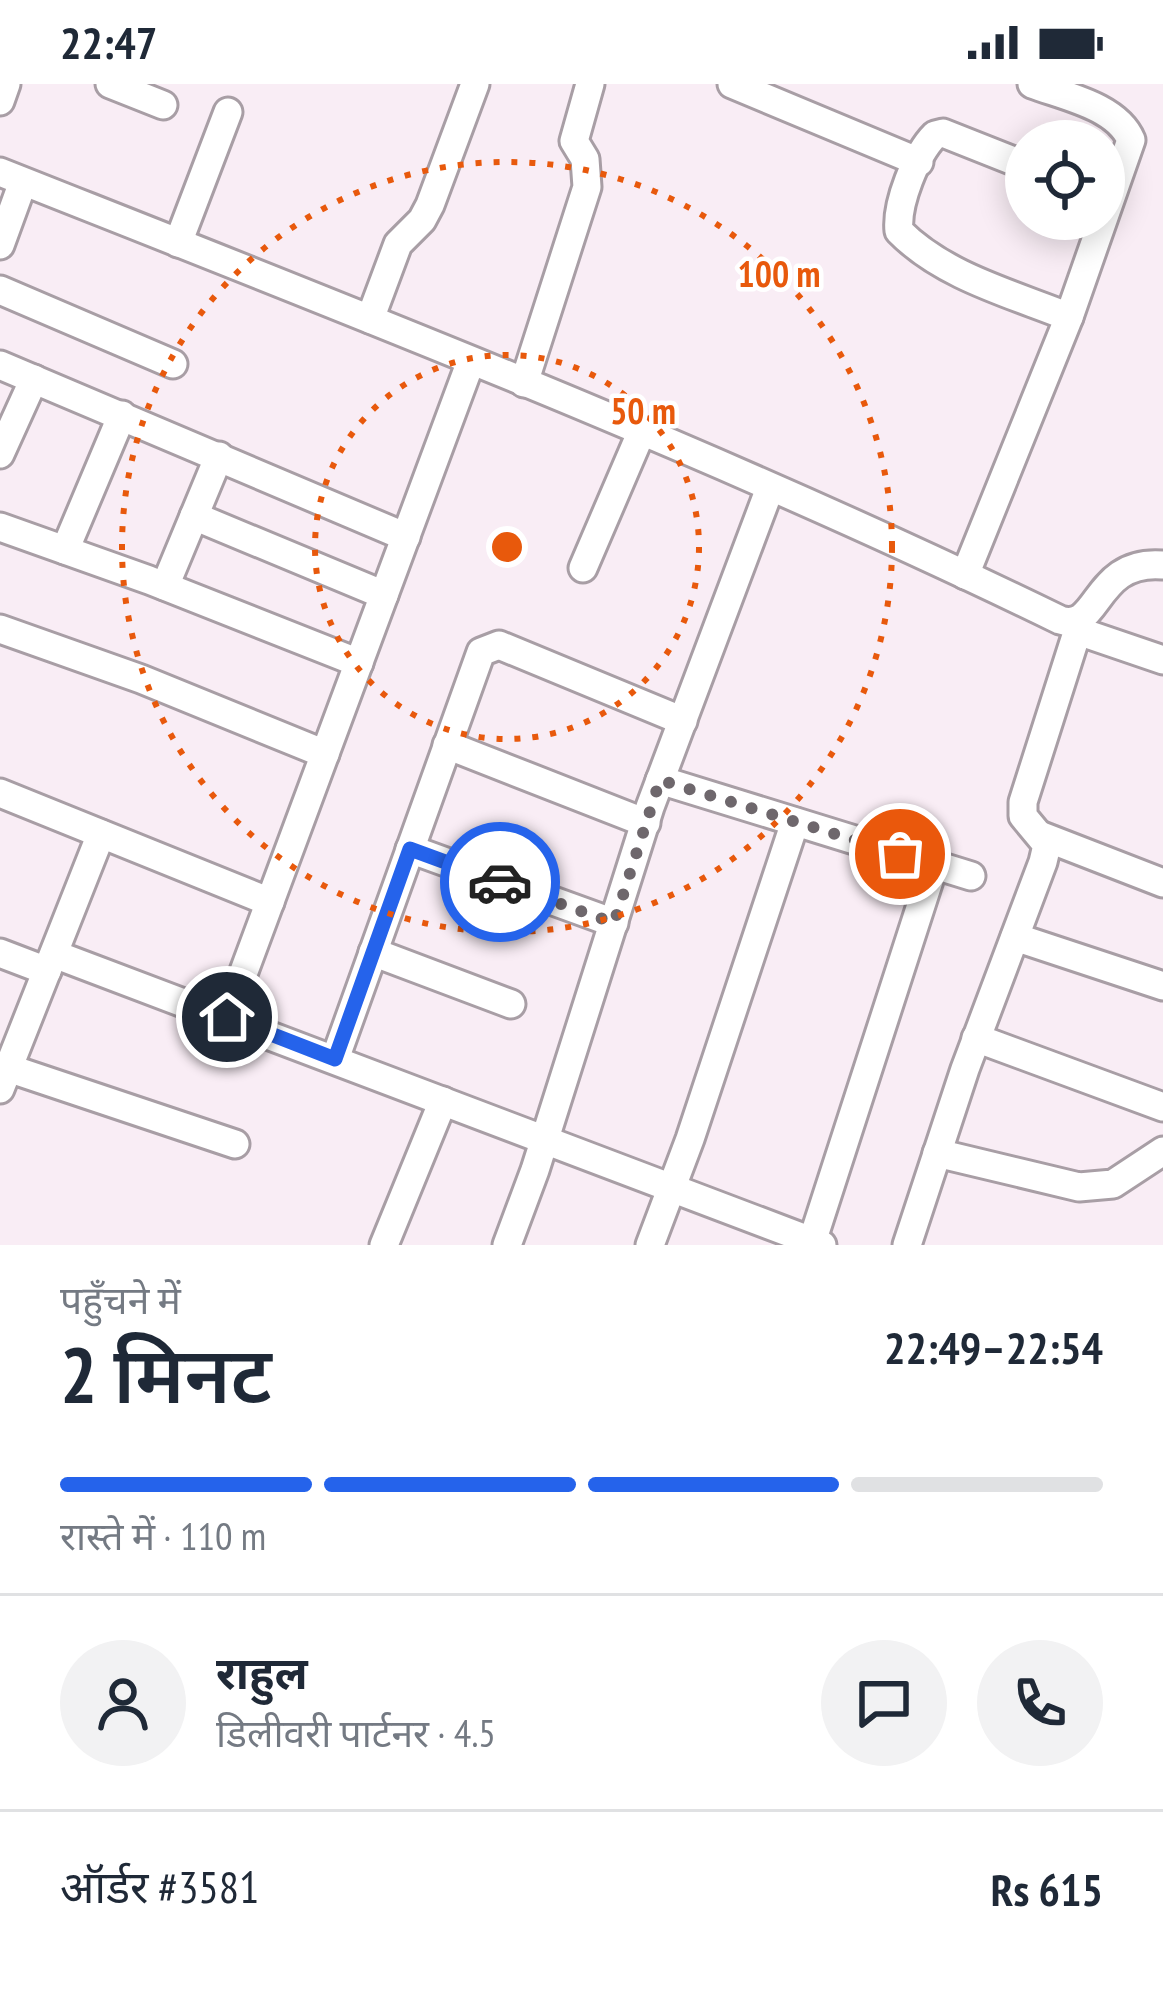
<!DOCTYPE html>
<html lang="hi">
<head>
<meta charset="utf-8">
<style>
	body { margin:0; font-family:"PT Sans Narrow","Noto Sans Devanagari",sans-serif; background:#f2f2f3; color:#1f2937; height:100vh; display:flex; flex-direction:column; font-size:45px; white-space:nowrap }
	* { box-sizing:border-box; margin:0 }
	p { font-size:39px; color:#747a83 }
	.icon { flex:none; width:66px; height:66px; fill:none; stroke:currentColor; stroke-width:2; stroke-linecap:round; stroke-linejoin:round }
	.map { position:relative; height:1161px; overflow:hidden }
	.side { display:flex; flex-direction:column; background:#fff; flex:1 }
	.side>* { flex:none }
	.controls { position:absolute; left:1005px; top:36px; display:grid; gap:24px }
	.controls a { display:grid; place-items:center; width:120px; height:120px; border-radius:50%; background:#fff; box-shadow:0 6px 30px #0003; font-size:60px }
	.pin { position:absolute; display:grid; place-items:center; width:102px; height:102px; color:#fff; margin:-51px; border:6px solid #fff; border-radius:50%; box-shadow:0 3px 12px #0007 }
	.courier { position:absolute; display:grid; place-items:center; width:120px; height:120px; margin:-60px; border:9px solid #2563eb; border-radius:50%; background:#fff; color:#222; box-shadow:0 3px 15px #0007 }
	.summary em { font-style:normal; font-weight:600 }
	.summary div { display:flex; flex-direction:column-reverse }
	.summary { display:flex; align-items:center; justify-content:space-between; height:204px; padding:0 60px }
	h1 { font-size:78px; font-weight:600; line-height:90px }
	.bar { display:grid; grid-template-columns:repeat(4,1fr); gap:18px 12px; align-content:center; height:144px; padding:0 60px }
	.bar i { height:15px; border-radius:9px; background:#e0e1e3 }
	.bar .selected { background:#2563eb }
	.bar p { grid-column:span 4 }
	.line { display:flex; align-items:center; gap:30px; padding:0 60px; border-top:3px solid #e0e1e3 }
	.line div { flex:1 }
	.round { display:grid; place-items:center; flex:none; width:126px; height:126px; border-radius:63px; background:#f2f2f3 }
	.status { display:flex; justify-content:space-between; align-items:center; height:84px; padding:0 60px; background:#fff; direction:ltr }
	.status svg { height:33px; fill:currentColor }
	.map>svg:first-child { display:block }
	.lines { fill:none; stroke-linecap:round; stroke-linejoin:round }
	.street-casing { stroke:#a89ea5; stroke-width:33 }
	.street { stroke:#fff; stroke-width:27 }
	.done { stroke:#6e676c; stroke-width:12; stroke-dasharray:0 21.6 }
	.route { stroke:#2563eb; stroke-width:15 }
	.ring { fill:none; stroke:#e8590c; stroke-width:6; stroke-dasharray:6 12 }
	.centre { fill:#e8590c; stroke:#fff; stroke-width:6 }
	.ring-label { font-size:36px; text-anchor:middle; font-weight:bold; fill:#e8590c; stroke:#fff; stroke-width:9; stroke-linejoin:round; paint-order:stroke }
</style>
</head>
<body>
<div class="status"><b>22:47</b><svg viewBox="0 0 49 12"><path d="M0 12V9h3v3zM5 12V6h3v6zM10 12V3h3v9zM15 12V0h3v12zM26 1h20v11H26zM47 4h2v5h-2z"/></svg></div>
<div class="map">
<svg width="1163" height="1161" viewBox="0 0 1163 1161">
	<rect width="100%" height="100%" fill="#f9edf5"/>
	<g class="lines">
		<defs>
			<g id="street">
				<polyline points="110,0 163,21"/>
				<polyline points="732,0 919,78"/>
				<polyline points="0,17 6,0"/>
				<path d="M1026,82L943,49L935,51C916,70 896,120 899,147C943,192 1012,210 1069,233"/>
				<path d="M0,88C356,229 715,368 1060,536C1100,549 1093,475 1163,481"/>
				<polyline points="178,159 228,28"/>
				<polyline points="0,161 23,98"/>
				<polyline points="0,206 173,280"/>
				<polyline points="370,235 398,160 422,136 430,121 475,0"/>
				<polyline points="0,281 406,453"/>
				<polyline points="524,299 587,103 585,75 574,57 590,0"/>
				<polyline points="0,370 34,295"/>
				<polyline points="194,432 384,511"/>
				<polyline points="0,443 149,496 359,579"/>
				<polyline points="65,466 122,331"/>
				<polyline points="583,484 641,349"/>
				<path d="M965,491L1069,233L1131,56C1117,22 1064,12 1032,0"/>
				<polyline points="165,502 219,372"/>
				<polyline points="0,545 141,595 325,670"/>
				<polyline points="1078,547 1163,576"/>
				<polyline points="447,661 646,739"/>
				<polyline points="660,696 971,792"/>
				<polyline points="0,709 270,818"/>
				<polyline points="1042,752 1163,799"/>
				<polyline points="410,765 614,839"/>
				<polyline points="1015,853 1163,902"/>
				<polyline points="373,868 511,920"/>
				<polyline points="0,869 47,887"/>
				<polyline points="54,870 822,1161"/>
				<polyline points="227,933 471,277"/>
				<polyline points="976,954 1163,1023"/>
				<polyline points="335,975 481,568 499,561 683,637"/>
				<polyline points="8,984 235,1060"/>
				<polyline points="0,1005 101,750"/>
				<polyline points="937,1069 1079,1103 1113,1100 1163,1067"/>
				<polyline points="812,1158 934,781"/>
				<polyline points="384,1161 443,1017"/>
				<polyline points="507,1161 535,1086 650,723 770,404"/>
				<polyline points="650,1161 690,1055 795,738"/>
				<polyline points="907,1161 965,985 1043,778 1047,761 1023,732 1023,718 1081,536"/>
			</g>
		</defs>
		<use href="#street" class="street-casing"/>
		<use href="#street" class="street"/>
	</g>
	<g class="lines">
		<polyline class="done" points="500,798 614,839 660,696 900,770"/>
		<polyline class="route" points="227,933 335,975 410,765 500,798"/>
	</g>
	<g class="ring">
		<circle cx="507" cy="463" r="192"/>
		<circle cx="507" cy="463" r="385"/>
	</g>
	<circle cx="507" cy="463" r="18" class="centre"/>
	<g class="ring-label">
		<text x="779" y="203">100 m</text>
		<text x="643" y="340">50 m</text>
	</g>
</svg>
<div class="controls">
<a><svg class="icon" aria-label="locate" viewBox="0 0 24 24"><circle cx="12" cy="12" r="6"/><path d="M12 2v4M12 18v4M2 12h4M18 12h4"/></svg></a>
</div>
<div class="pin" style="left:900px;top:770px;background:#ea580c"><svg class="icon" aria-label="bag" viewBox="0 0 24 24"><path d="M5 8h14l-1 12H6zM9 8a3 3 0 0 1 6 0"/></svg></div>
<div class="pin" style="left:227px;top:933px;background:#1f2937"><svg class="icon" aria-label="home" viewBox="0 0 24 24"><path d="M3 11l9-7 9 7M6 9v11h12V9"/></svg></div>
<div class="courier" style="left:500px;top:798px"><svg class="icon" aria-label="car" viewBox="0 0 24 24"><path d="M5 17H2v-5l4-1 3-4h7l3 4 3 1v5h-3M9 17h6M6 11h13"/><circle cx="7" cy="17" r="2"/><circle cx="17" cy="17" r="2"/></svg></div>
</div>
<section class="side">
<div class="summary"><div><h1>2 मिनट</h1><p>पहुँचने में</p></div><em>22:49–22:54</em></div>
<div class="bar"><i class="selected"></i><i class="selected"></i><i class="selected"></i><i></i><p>रास्ते में · 110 m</p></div>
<div class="line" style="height:216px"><a class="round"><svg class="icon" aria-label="person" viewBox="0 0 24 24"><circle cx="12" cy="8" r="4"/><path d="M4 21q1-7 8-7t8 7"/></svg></a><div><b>राहुल</b><p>डिलीवरी पार्टनर · 4.5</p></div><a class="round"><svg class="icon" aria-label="chat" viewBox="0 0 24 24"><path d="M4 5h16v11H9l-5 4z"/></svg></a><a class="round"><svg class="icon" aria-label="phone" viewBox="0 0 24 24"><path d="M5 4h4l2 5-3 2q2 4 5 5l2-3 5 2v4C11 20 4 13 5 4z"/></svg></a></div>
<div class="line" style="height:156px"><div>ऑर्डर #3581</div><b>Rs 615</b></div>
</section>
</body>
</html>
